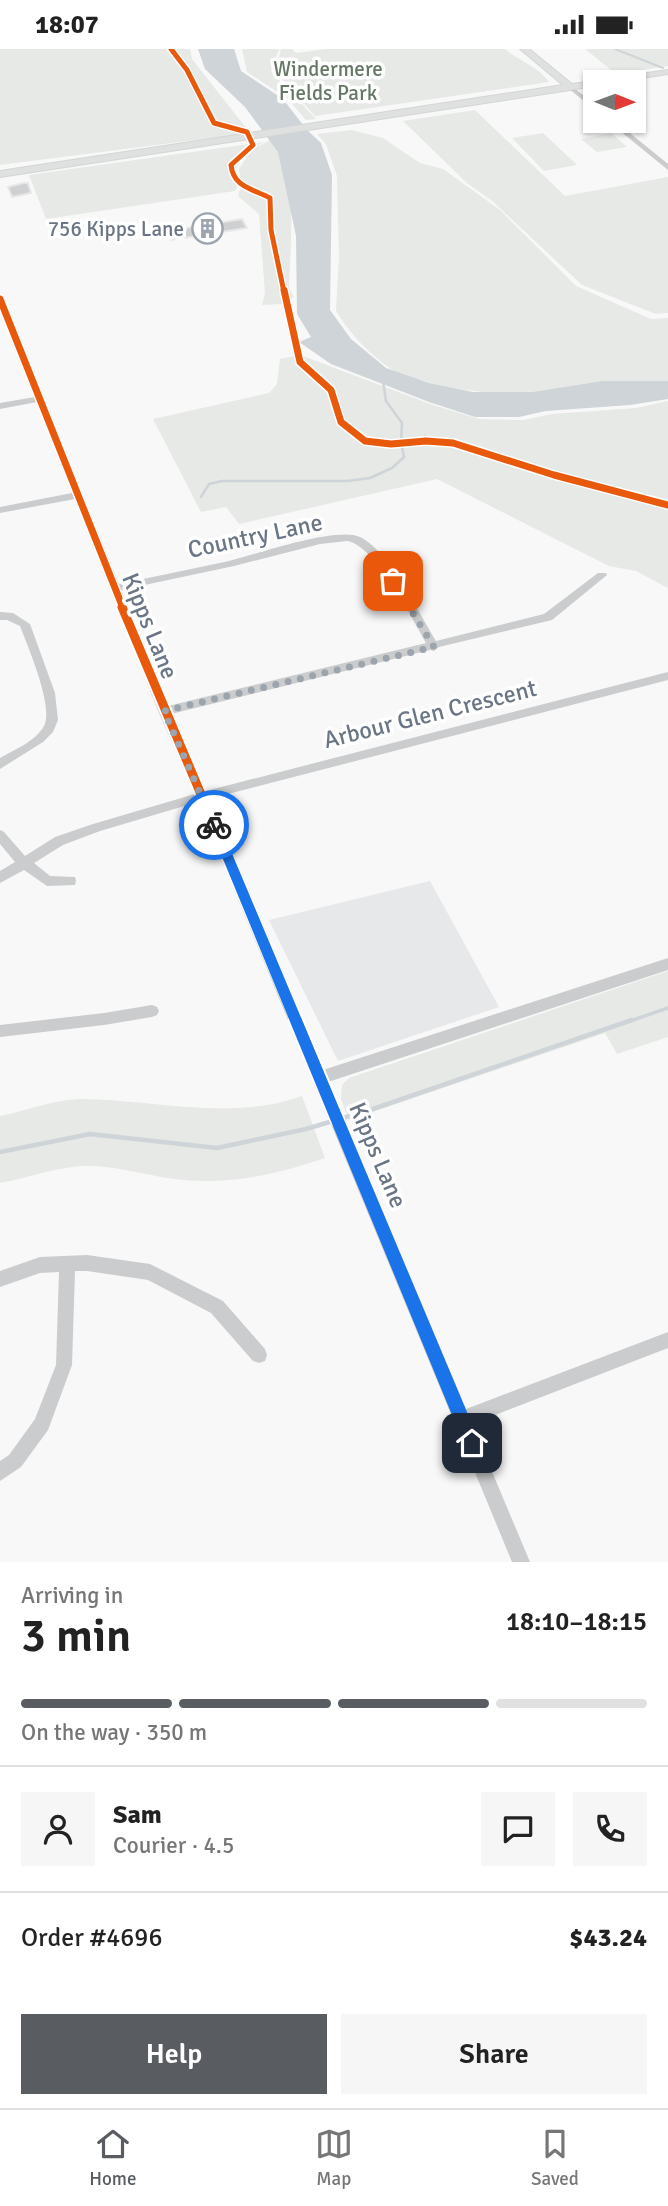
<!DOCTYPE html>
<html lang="en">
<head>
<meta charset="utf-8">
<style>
	body { margin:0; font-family:Signika,sans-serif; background:#f6f6f6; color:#222; height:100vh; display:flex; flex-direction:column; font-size:26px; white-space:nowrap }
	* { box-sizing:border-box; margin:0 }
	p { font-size:23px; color:#767676 }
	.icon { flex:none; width:38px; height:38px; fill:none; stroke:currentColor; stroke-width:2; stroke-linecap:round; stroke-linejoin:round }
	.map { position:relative; height:1513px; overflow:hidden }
	.side { display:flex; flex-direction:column; background:#fff; flex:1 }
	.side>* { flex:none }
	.needle { width:46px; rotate:91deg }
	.tools { position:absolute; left:583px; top:21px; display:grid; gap:14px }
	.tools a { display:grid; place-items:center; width:63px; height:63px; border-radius:0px; background:#fff; box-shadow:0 2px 5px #0004; font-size:35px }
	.pin { position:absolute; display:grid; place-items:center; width:60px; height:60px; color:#fff; margin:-30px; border-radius:14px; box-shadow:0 4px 10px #0006 }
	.courier { position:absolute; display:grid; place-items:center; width:70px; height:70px; margin:-35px; border:5px solid #1a73e8; border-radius:50%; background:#fff; color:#222; box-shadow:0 2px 9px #0007 }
	.headline em { font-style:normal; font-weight:600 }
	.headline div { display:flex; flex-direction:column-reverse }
	.headline { display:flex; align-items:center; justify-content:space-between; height:119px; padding:0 21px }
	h1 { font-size:46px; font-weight:600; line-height:52px }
	.bar { display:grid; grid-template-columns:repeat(4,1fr); gap:10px 7px; align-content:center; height:84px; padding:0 21px }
	.bar i { height:9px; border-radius:5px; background:#e0e0e0 }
	.bar .on { background:#595c61 }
	.bar p { grid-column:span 4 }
	.line { display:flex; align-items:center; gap:18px; padding:0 21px; border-top:2px solid #e0e0e0 }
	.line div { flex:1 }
	.round { display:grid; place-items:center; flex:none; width:74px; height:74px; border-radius:0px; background:#f6f6f6 }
	.cta { display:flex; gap:14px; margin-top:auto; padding:14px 21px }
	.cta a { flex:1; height:80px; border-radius:0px; background:#595c61; color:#fff; font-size:28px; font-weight:600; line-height:80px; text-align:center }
	.cta a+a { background:#f6f6f6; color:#222 }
	.status { display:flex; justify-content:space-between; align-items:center; height:49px; padding:0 35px; background:#fff; direction:ltr }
	.status svg { height:19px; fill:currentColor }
	.tab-bar { display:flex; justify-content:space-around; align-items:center; height:98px; border-top:2px solid #e0e0e0; background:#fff; font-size:19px; color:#767676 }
	.tab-bar a { display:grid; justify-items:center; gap:4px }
	.tab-bar .on { color:#595c61 }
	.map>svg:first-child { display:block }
	.built { fill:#e6e8e9 }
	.green { fill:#e6e9e5 }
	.water { fill:#ced4d8 }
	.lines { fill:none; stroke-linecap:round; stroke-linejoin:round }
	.stream-far3 { stroke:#ced4d8; stroke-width:2 }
	.stream-far2 { stroke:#ced4d8; stroke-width:2.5 }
	.stream-far1 { stroke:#ced4d8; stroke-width:3.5 }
	.stream { stroke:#ced4d8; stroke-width:4.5 }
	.building { fill:#cfd0d2; stroke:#e8e8e8; stroke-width:2 }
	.major-casing { stroke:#d4d5d5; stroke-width:2 }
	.minor { fill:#cbcccd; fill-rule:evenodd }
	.major { fill:#dfe0e0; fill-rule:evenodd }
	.cycleway-far3-casing { stroke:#fff; stroke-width:8 }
	.cycleway-far2-casing { stroke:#fff; stroke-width:10 }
	.cycleway-far1-casing { stroke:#fff; stroke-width:13 }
	.cycleway-casing { stroke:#fff; stroke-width:16 }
	.cycleway-far3 { stroke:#e8590c; stroke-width:5 }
	.cycleway-far2 { stroke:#e8590c; stroke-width:7 }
	.cycleway-far1 { stroke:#e8590c; stroke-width:9 }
	.cycleway { stroke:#e8590c; stroke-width:11 }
	.route { fill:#1a73e8 }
	.done { stroke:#9ca4ad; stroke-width:7; stroke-dasharray:0 12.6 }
	.labels { text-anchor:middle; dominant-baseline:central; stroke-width:7; stroke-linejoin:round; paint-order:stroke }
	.far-park-label { font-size:21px; fill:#667865; stroke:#fff }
	.far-poi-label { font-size:21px; fill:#6a7685; stroke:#fff; text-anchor:end }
	.street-label { font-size:24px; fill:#6a7685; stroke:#fff }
</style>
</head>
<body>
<div class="status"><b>18:07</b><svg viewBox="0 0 49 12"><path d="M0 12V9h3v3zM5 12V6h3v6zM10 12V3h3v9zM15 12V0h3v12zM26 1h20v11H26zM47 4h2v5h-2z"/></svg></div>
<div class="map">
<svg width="668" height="1513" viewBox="0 0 668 1513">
	<rect width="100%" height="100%" fill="#f8f8f8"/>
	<polygon class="built" points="430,832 499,958 338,1012 269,871"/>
	<g class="green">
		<polygon points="0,0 190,0 192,10 250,84 0,116"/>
		<polygon points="242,0 279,0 271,22 316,70 306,71 288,50 247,23"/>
		<path d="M281,0H292L296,4L325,0H505C520,13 538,17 549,33L315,67L275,22Z"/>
		<polygon points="585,0 668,0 668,17 616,25"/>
		<polygon points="475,61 565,147 668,128 668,264 656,265 582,236 491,151 468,135 403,72"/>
		<path d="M351,81L383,89L420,114L443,120L500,161L576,237L651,270L668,269V333C589,340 505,355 427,333C415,329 402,327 391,320C369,305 350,285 336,262L339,208L337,127L326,95L317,85Z"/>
		<polygon points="543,84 577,116 544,122 512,89"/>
		<polygon points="611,84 627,98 597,103 581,90"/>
		<path d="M273,90C299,132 290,191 289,239L294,248L281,255L262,256L265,244L259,165L238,147L241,137L239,120L252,100Z"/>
		<polygon points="264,93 249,100 236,119 239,135 235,142 46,170 29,126"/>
		<polygon points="300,306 433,356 479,370 524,371 552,365 636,359 668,352 668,539 636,522 609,517 437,430 239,475 226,458 201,463 153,370 269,344 277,335 280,310"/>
		<polygon points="668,922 668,988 617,1005 605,984 349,1071 341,1050 342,1036 349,1029"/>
		<path d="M302,1047L325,1109C278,1125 234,1135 184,1131C150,1128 118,1116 84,1117C56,1118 27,1129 0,1134V1067C25,1062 53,1051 79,1050C153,1050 230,1073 302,1047Z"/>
	</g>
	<polygon class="water" points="198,0 234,0 241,22 283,50 306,80 321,94 332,126 330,261 351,290 386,319 429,334 473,343 533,343 603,332 668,332 668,350 630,356 546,362 519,368 475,368 429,353 331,315 299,293 311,288 297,265 296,187 278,103 245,58 205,20"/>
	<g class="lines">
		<polyline class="stream-far3" points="615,0 663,19"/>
		<polyline class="stream-far2" points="201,448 209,435 222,432 348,432 370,429 392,419 404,408 401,394 402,374 386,352 383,332"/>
		<polyline class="stream-far1" points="627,973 668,959"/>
		<polyline class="stream" points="0,1103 90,1085 217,1099 306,1080 370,1061 632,971"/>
	</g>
	<g class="building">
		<polygon points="23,134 28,134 31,144 12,148 8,138"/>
		<polygon points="242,170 247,179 171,191 167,182"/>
	</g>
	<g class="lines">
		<defs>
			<polygon id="major" points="520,0 529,0 572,35 668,21 668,25 617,33 595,33 595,37 570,41 0,128 0,122 563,36"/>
		</defs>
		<use href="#major" class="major-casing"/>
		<g class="minor">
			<polygon points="568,37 572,37 595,56 595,61 568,39"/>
			<polygon points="608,72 615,72 668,115 668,121"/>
			<path d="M0,248L4,250L119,535C156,527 193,520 229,512C257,505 337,477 360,488C388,501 420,565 436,592L544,565L598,524H606L607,526L552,571L439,598L434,602L430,601L171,665L206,742L668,623V631L209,750L323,1021L668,909V921L328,1033L466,1360L668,1283V1299L472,1375L530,1513H512L198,753L100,782L63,796L34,814L50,827L75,828L76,832L75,836L47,837L24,821L0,834V822L15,813L0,795V781L4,783L25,807L55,788L93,775L195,745L158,662L75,450L0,464V458L72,444L37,353L0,360V354L35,348L0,260ZM347,492C375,496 412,569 426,594L168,657L121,541L234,517L320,495Z"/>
			<path d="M0,563L13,564L30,575L55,644L58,671L53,683L43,693L0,720V709C14,701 36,692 44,677C54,658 28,598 20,577L7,571H0Z"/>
			<polygon points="152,956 157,958 159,962 157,966 152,968 104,976 0,988 0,976 104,964"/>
			<polygon points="87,1206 150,1215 223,1252 265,1300 267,1306 265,1312 259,1314 253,1312 211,1264 148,1231 87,1222 75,1222 72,1316 48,1381 21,1418 0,1432 0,1412 9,1406 35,1370 56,1316 59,1223 40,1224 0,1238 0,1222 40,1208"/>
		</g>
		<use href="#major" class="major"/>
		<defs>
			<path id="cycleway-far3" d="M171,0L187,21L214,74L247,83L253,96L231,116C233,138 253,140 270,149L271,181L284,243"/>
			<g id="cycleway-far2">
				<polyline points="284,241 300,313 331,341 341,373 365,392 391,395 426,392 453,394 554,426 668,456"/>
				<polyline points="0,250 123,559"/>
			</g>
			<polyline id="cycleway-far1" points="122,558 297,973"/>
			<polyline id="cycleway" points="296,971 337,1070"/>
		</defs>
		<use href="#cycleway-far3" class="cycleway-far3-casing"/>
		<use href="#cycleway-far2" class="cycleway-far2-casing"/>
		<use href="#cycleway-far1" class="cycleway-far1-casing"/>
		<use href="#cycleway" class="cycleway-casing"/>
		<use href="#cycleway-far3" class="cycleway-far3"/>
		<use href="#cycleway-far2" class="cycleway-far2"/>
		<use href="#cycleway-far1" class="cycleway-far1"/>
		<use href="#cycleway" class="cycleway"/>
	</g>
	<polygon class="route" points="214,772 220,776 480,1394 478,1400 472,1402 466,1400 209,776"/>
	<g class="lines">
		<polyline class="done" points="214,776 164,662 434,598 393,532"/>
	</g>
	<defs>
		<symbol id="building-ring" viewBox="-11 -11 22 22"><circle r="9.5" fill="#fff" stroke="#9ca4ad" stroke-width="1.5"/><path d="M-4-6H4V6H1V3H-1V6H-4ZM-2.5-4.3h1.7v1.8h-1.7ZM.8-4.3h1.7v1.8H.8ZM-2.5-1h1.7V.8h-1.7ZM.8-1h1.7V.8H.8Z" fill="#9ca4ad"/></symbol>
	</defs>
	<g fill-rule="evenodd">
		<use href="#building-ring" x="190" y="162" width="35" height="35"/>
	</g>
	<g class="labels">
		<g class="far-park-label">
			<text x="328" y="20">Windermere<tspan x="328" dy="24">Fields Park</tspan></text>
		</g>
		<g class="far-poi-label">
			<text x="184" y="180">756 Kipps Lane</text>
		</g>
		<g class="street-label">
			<text transform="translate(255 487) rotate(-12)">Country Lane</text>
			<text transform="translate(150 577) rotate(68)">Kipps Lane</text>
			<text transform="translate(430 665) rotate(-14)">Arbour Glen Crescent</text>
			<text transform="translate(378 1106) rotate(67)">Kipps Lane</text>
		</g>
	</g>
</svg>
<div class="tools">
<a><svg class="needle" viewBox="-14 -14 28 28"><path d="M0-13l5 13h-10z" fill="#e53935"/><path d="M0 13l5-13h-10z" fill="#767676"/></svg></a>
</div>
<div class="pin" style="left:393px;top:532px;background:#ea580c"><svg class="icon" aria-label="bag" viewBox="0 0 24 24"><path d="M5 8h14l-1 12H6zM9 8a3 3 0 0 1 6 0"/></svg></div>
<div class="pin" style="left:472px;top:1394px;background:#1f2937"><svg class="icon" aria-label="home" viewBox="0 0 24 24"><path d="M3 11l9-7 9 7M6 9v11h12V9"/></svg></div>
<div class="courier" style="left:214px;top:776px"><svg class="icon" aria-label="bike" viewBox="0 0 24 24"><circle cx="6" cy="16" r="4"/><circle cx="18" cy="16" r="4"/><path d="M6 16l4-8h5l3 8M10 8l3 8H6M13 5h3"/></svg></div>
</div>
<section class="side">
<div class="headline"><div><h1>3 min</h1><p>Arriving in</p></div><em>18:10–18:15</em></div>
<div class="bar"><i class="on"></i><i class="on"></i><i class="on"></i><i></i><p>On the way · 350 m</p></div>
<div class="line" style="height:126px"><a class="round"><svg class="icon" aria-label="person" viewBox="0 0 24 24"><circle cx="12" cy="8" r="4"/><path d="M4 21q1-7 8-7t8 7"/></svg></a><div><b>Sam</b><p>Courier · 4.5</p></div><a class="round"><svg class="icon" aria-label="chat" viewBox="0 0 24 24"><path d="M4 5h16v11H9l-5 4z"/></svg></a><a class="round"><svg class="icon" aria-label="phone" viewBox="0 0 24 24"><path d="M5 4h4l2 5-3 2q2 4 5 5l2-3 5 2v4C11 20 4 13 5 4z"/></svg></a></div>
<div class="line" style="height:91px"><div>Order #4696</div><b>$43.24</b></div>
<div class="cta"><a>Help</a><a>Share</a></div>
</section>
<nav class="tab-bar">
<a class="on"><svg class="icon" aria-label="home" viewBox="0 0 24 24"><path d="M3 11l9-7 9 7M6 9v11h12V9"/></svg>Home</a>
<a><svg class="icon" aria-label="map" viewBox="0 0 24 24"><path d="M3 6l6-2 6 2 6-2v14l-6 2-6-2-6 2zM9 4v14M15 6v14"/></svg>Map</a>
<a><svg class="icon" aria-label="saved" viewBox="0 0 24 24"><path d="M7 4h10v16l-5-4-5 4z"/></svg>Saved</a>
</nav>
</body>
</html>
